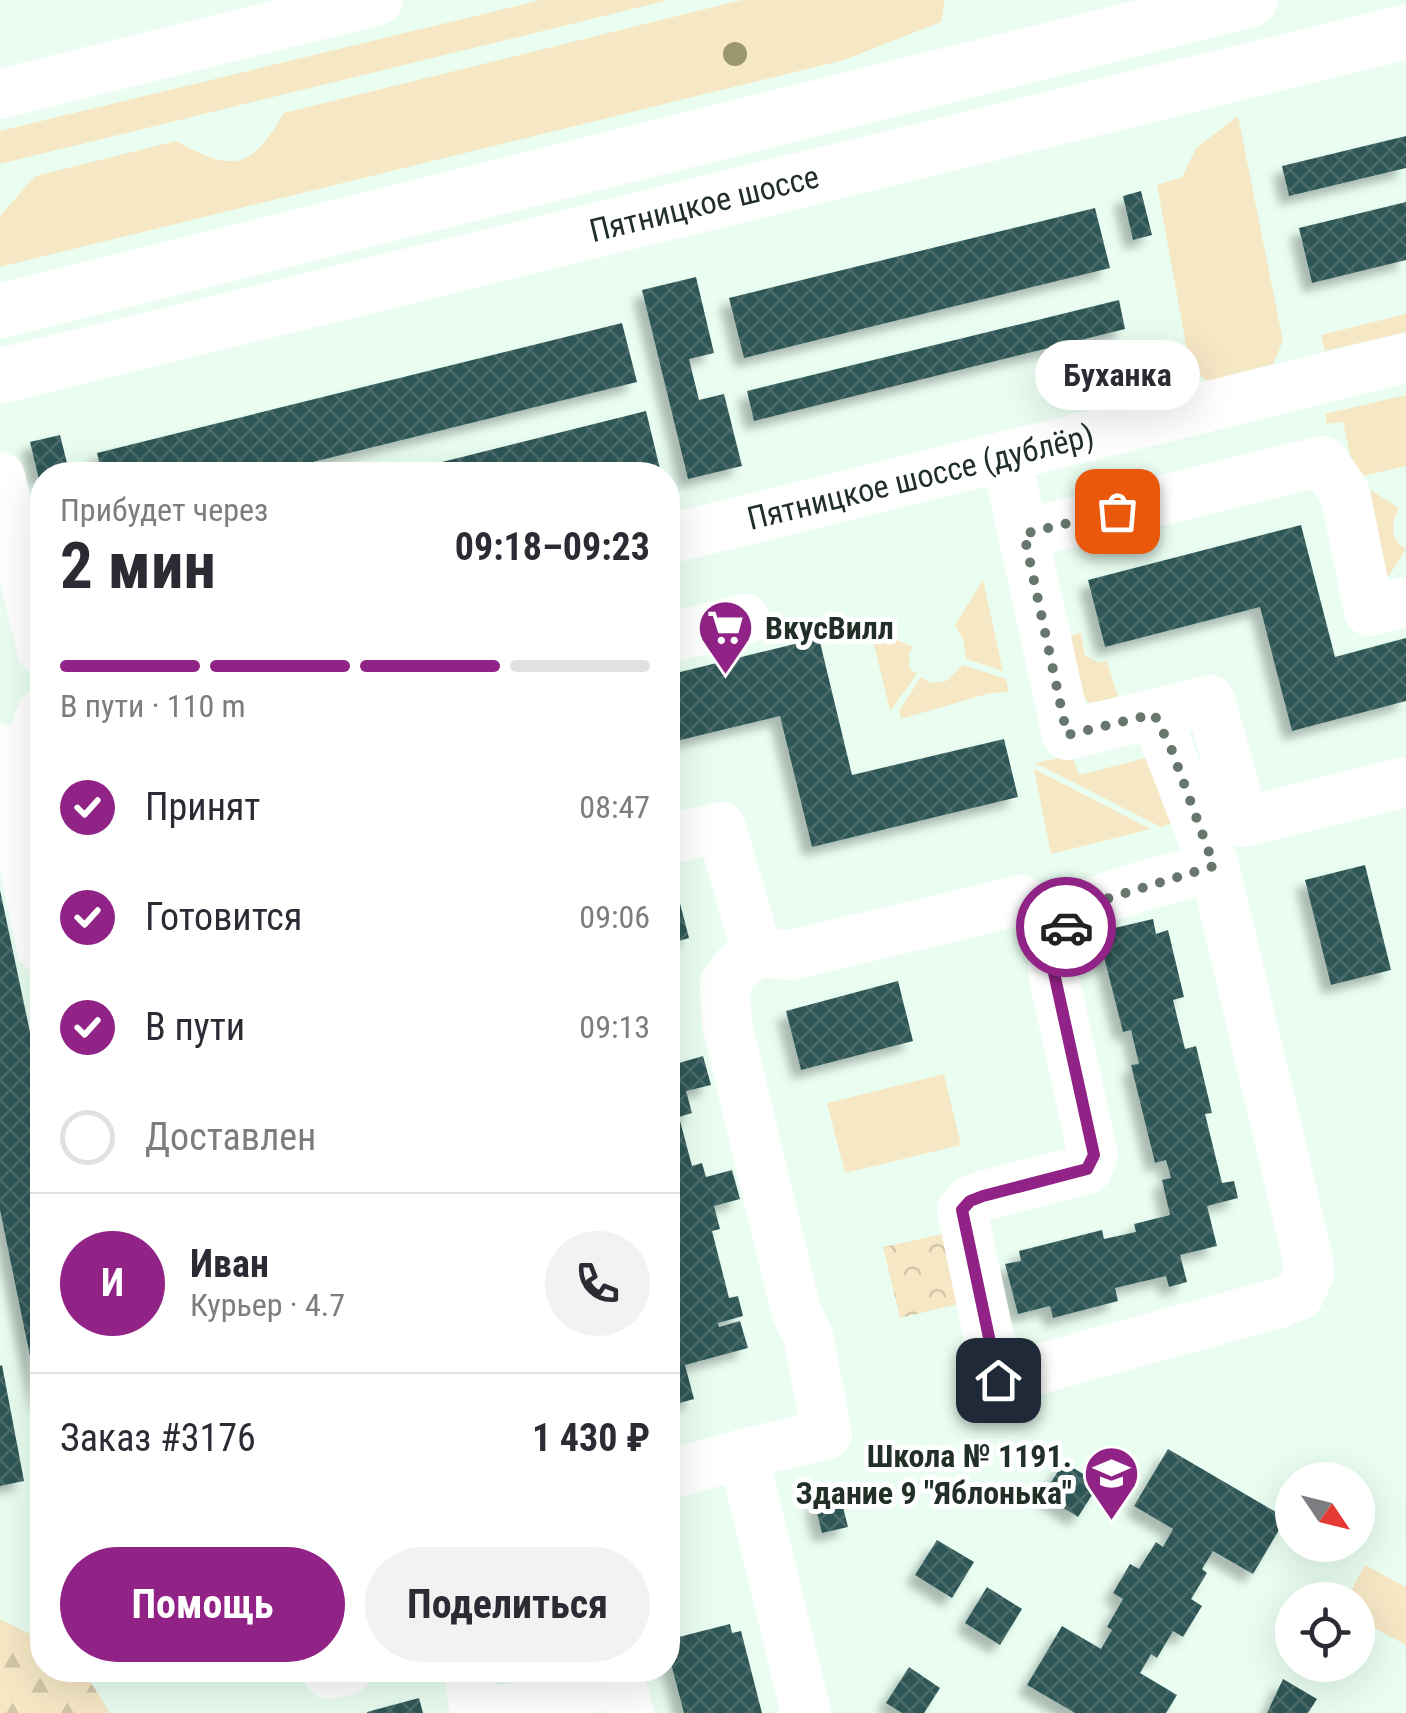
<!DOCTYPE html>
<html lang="ru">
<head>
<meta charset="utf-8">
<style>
	body { margin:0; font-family:"Roboto Condensed",sans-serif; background:#f2f2f3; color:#2b2b33; height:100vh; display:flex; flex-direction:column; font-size:38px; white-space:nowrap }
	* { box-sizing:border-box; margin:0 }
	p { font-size:32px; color:#7c7c81 }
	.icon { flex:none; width:55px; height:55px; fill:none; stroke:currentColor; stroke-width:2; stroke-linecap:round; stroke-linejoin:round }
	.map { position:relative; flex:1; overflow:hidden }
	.sheet { position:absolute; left:30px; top:462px; width:650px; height:1220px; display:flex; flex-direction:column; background:#fff; border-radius:40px; box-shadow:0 10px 40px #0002 }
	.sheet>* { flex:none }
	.needle { width:65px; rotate:125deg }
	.tools { position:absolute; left:1275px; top:1462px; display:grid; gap:20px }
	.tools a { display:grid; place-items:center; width:100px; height:100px; border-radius:50%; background:#fff; box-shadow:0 10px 40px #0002; font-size:50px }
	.pin { position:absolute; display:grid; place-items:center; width:85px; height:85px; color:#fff; margin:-42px; border-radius:20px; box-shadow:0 5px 15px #0006 }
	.courier { position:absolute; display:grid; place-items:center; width:100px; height:100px; margin:-50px; border:8px solid #902385; border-radius:50%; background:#fff; color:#222; box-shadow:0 2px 12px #0007 }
	.bubble { position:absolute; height:70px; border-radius:35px; background:#fff; box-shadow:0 10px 40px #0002; font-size:32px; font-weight:700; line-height:70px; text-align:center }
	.headline em { font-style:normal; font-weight:700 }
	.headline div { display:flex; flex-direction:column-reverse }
	.headline { display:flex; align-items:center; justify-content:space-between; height:170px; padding:0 30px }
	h1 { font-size:65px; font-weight:700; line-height:75px }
	.bar { display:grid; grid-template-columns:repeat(4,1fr); gap:15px 10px; align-content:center; height:120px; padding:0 30px }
	.bar i { height:12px; border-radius:8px; background:#e1e1e2 }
	.bar .current { background:#902385 }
	.bar p { grid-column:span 4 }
	.line { display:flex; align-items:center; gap:25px; padding:0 30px; border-top:2px solid #e1e1e2 }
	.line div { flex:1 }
	.round { display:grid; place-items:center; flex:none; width:105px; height:105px; border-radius:52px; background:#f2f2f3 }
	ol { padding:0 30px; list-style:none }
	li { display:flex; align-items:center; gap:30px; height:110px }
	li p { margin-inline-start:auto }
	li .icon { padding:10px; border-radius:50%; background:#902385; color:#fff; stroke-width:4 }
	li:last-child { color:#7c7c81 }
	li i { width:55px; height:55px; border:5px solid #e1e1e2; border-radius:50% }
	.cta { display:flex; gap:20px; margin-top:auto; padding:20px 30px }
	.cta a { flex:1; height:115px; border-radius:60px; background:#902385; color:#fff; font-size:40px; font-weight:700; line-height:115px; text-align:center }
	.cta a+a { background:#f2f2f3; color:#2b2b33 }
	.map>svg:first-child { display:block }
	.grass { fill:#f6e8c5 }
	.forest { fill:url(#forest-firs) }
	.park { fill:url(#park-crowns) }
	.building { fill:url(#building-cross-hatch); filter:url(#shadow) }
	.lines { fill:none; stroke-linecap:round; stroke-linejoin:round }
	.minor { stroke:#fff; stroke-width:50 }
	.major { stroke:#fff; stroke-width:55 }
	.tree { fill:#9b986e }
	.done { stroke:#68776e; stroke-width:10; stroke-dasharray:0 18 }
	.route { stroke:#902385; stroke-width:12 }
	.labels { text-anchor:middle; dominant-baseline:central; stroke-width:10; stroke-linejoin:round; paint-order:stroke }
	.street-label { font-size:32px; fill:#222f27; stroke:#fff }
	.poi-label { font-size:32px; font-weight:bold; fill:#222f27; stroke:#fff; text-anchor:start }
</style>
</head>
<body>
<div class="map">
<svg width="1406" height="1713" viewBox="0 0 1406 1713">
	<defs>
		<pattern id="forest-firs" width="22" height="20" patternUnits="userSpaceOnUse" patternTransform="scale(2.5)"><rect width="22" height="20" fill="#f6e8c5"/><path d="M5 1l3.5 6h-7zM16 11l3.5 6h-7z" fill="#d3c7a9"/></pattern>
		<pattern id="park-crowns" width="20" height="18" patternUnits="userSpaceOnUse" patternTransform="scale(2.5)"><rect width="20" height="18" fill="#f6e8c5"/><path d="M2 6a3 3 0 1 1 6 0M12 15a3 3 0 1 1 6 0" fill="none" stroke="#d3c7a9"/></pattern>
		<pattern id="building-cross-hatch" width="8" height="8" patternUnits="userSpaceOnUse" patternTransform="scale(2.5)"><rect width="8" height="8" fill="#2f5756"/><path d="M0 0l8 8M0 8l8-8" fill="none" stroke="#4b6c6b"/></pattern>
		<filter id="shadow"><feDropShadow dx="-9" dy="9" stdDeviation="5" flood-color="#0004"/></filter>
	</defs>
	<rect width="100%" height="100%" fill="#e9fef1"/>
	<g class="grass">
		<polygon points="541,0 669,0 0,164 0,131"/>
		<path d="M742,0H945L941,22L844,60L0,267V216L35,176L176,141C233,172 250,171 284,113Z"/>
		<polygon points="1238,116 1283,341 1273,364 1207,381 1190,367 1157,185 1182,177 1196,148"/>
		<polygon points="1406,314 1406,332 1325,351 1321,335"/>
		<polygon points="1406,395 1406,466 1355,478 1343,422 1327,424 1325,414"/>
		<path d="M1361,484L1399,508C1391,523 1389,539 1406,549L1378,593Z"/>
		<polygon points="983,580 1003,671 966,659 963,639 955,625"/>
		<polygon points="870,628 913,647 909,654 910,669 917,674 890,711"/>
		<polygon points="1081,633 1085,655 1099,663 1107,661 1118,697 1090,703 1085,700 1068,637"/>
		<polygon points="963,665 1006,679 1009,692 990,693 901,719 899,711 921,677 930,683 946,681"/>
		<polygon points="1161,754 1185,819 1161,827 1035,763 1072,755 1079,775"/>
		<polygon points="1034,769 1151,829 1051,854"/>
		<polygon points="944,1074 961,1145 845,1173 827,1103"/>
		<polygon points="1365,1565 1406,1587 1406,1645 1358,1619 1358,1600 1346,1600"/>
	</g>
	<polygon class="forest" points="0,1619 42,1640 42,1670 83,1670 110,1713 0,1713"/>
	<polygon class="park" points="943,1234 959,1304 900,1318 883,1247"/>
	<g class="building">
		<polygon points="1406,136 1406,168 1289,196 1282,166"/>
		<polygon points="1141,191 1152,235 1133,240 1123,196"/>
		<polygon points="1406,202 1406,260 1312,283 1299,228"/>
		<polygon points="1095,208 1110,268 744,358 729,298"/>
		<polygon points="696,277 714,353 689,359 699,400 724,394 742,466 688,479 642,290"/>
		<polygon points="1119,300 1125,329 754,421 747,391"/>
		<polygon points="622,323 637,382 260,475 102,475 97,453"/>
		<polygon points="646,411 660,469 635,475 390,475"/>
		<polygon points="60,435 70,475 42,475 41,488 30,442"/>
		<polygon points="1301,525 1335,657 1406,638 1406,701 1292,731 1260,607 1105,647 1088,580"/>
		<polygon points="819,638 852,775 1004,739 1018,797 812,847 780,716 668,743 668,675"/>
		<polygon points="1365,865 1391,970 1331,985 1305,880"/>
		<polygon points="676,888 689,938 668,944 668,890"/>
		<polygon points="0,890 42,1089 41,1410 0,1210"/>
		<polygon points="1153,919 1156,934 1168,930 1184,997 1173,1000 1185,1049 1196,1046 1212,1113 1205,1114 1222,1183 1234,1181 1238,1198 1207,1206 1217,1246 1180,1255 1187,1282 1169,1287 1166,1276 1115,1288 1118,1301 1053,1318 1050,1306 1018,1314 1005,1264 1021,1261 1019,1251 1102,1230 1104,1239 1136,1232 1134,1224 1170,1215 1162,1180 1171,1178 1166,1160 1155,1163 1131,1065 1139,1064 1131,1030 1123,1032 1102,949 1110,947 1106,930"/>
		<polygon points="898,981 913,1041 801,1070 786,1011"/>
		<polygon points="674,1047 679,1063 703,1056 711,1085 686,1091 692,1113 679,1117 692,1166 702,1163 706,1177 732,1170 740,1199 714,1206 720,1229 712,1231 729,1298 738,1296 743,1316 718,1323 719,1327 740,1321 748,1348 685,1365 694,1399 676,1404 673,1392 668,1394 668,1333 677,1331 668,1297 678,1294 673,1278 668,1279 668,1049"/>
		<polygon points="2,1365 24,1481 0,1486 0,1366"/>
		<polygon points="1168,1449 1286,1518 1253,1574 1213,1551 1202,1569 1207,1573 1191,1599 1202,1606 1183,1637 1173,1631 1157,1658 1151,1654 1140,1673 1177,1695 1166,1713 1075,1713 1027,1685 1062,1626 1101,1649 1112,1630 1107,1627 1123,1599 1113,1593 1130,1564 1139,1569 1156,1542 1163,1547 1173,1529 1134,1506"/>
		<polygon points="1064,1462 1099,1484 1078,1517 1043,1495"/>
		<polygon points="840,1495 848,1527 822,1533 814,1501"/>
		<polygon points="937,1540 974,1562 952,1598 915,1575"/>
		<polygon points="987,1587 1022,1609 1000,1645 965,1623"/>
		<polygon points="730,1624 732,1633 741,1631 762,1713 684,1713 669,1656 679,1654 675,1638"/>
		<polygon points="909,1667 940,1688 924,1713 902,1713 886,1703"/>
		<polygon points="1283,1679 1317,1699 1308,1713 1267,1713"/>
		<polygon points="419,1698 423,1713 367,1713 367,1712"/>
	</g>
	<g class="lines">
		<g class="minor">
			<polyline points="0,94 378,0"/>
			<polyline points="1006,456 1067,735 1210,700 1244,822 1406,782"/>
			<polyline points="0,477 42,650"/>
			<polyline points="1023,534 1323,461 1345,493 1369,611 1406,602"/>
			<path id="s1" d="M668,539L1406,358"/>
			<polyline points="668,638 745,619"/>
			<polyline points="42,713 37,726 42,751"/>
			<path d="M1155,714L1214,866L1307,1255L1309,1274L1299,1295L1279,1303L998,1380L962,1210L970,1201L983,1196L1087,1169L1093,1155L1053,973C1052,950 1061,925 1079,909C1090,899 1192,873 1214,866"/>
			<polyline points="0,748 42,948"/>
			<polyline points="668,839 721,827 757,952 792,955 1021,900"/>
			<polyline points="743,1454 827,1434 808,1336 796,1311 727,1025 725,983 737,967 757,952"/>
			<polyline points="668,1475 743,1454 806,1713"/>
			<polyline points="468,1670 475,1713"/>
			<polyline points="329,1674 347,1670"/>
			<polyline points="492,1713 620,1681 629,1713"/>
		</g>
		<g class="major">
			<polyline points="0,311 1250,0"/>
			<path id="s2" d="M0,376L1406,32"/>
		</g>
	</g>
	<circle class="tree" cx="735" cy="54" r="12"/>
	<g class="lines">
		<polyline class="done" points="1066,927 1080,907 1214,866 1171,748 1154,714 1067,735 1024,534 1117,511"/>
		<polyline class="route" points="998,1380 962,1210 970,1201 983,1196 1087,1169 1094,1155 1054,973 1052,954 1066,927"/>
	</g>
	<defs>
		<symbol id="supermarket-pin" viewBox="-11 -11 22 30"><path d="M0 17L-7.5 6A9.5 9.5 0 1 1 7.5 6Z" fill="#902385" stroke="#fff"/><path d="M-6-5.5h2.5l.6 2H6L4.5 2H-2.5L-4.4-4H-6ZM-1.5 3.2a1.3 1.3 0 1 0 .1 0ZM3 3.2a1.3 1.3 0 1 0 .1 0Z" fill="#fff"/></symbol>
		<symbol id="school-pin" viewBox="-11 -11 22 30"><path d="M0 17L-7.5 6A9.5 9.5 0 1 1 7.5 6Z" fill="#902385" stroke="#fff"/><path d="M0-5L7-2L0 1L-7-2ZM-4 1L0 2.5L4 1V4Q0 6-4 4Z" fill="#fff"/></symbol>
	</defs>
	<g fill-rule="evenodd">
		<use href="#supermarket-pin" x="694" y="596" width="63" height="86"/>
		<use href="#school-pin" x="1080" y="1442" width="63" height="86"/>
	</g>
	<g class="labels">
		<g class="street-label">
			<text stroke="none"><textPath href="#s2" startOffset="725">Пятницкое шоссе</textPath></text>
			<text stroke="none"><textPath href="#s1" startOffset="260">Пятницкое шоссе (дублёр)</textPath></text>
		</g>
		<g class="poi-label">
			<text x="765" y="628">ВкусВилл</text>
			<text x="1072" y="1456" text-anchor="end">Школа № 1191.<tspan x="1072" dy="37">Здание 9 "Яблонька"</tspan></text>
		</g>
	</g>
</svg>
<div class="tools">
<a><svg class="needle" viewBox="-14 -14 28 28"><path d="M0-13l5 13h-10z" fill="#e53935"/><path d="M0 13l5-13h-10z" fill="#7c7c81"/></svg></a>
<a><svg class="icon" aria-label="locate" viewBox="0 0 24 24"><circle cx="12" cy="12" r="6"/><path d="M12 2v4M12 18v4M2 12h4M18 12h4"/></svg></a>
</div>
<div class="pin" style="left:1117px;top:511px;background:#ea580c"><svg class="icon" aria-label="bag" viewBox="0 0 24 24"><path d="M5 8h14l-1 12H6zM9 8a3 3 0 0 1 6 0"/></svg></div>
<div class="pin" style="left:998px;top:1380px;background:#1f2937"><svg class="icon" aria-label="home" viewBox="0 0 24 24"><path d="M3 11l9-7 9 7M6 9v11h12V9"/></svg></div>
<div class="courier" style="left:1066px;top:927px"><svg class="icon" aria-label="car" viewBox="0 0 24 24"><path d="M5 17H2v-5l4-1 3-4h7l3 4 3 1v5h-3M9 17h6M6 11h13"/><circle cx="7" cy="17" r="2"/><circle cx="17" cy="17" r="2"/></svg></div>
<div class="bubble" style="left:1035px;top:340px;width:165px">Буханка</div>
<section class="sheet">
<div class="headline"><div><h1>2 мин</h1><p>Прибудет через</p></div><em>09:18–09:23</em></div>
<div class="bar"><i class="current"></i><i class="current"></i><i class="current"></i><i></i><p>В пути · 110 m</p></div>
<ol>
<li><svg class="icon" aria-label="check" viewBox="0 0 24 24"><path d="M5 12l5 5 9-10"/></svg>Принят<p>08:47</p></li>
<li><svg class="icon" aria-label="check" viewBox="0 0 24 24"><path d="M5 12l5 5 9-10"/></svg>Готовится<p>09:06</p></li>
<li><svg class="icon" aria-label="check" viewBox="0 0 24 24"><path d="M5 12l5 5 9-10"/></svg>В пути<p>09:13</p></li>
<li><i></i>Доставлен</li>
</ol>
<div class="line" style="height:180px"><b class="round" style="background:#902385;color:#fff">И</b><div><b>Иван</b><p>Курьер · 4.7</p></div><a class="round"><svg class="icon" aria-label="phone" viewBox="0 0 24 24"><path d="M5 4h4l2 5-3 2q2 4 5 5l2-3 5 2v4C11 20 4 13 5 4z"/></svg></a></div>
<div class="line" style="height:130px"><div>Заказ #3176</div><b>1 430 ₽</b></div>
<div class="cta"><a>Помощь</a><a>Поделиться</a></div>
</section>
</div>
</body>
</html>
